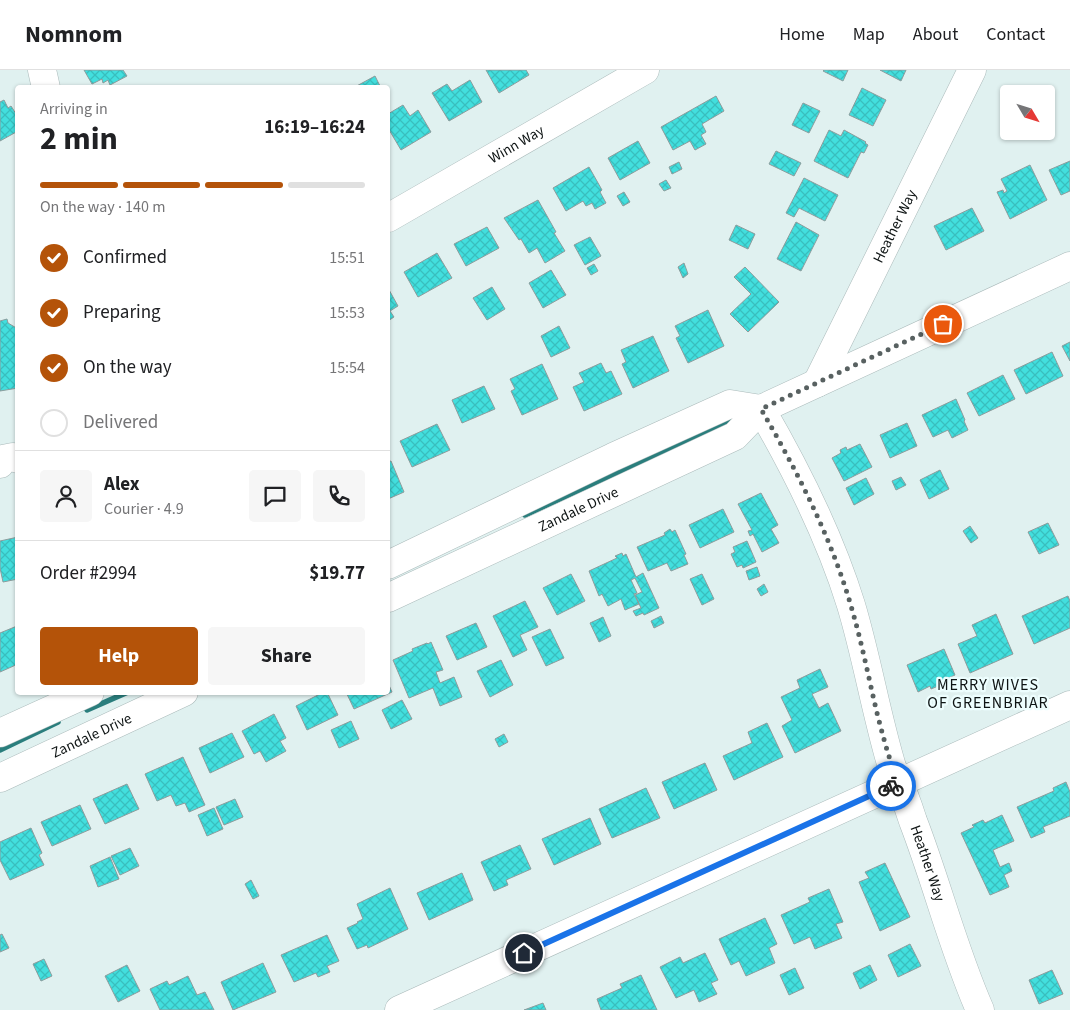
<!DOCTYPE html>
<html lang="en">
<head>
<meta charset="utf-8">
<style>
	body { margin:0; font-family:"Source Sans 3",sans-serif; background:#f6f6f6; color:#202124; height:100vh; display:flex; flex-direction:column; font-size:19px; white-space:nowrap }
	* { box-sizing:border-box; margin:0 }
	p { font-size:16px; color:#757577 }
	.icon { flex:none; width:28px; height:28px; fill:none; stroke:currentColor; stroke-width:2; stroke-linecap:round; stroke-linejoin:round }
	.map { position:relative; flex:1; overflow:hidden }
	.sheet { position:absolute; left:15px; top:15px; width:375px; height:610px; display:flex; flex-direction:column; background:#fff; border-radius:5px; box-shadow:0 1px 4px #0004 }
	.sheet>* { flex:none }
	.needle { width:32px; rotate:128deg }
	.buttons { position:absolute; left:1000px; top:15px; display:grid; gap:10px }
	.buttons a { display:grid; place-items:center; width:55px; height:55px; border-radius:5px; background:#fff; box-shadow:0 1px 4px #0004; font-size:25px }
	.pin { position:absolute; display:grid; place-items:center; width:42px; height:42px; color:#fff; margin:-21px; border:2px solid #fff; border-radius:50%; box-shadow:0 1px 5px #0007 }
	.courier { position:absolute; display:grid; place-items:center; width:50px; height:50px; margin:-25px; border:4px solid #1a73e8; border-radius:50%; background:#fff; color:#222; box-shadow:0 1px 6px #0007 }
	.overview em { font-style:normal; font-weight:700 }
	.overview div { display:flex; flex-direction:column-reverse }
	.overview { display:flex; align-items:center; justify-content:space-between; height:85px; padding:0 25px }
	h1 { font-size:32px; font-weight:700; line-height:38px }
	.bar { display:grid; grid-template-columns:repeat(4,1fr); gap:8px 5px; align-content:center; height:60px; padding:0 25px }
	.bar i { height:6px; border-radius:4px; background:#e0e0e0 }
	.bar .active { background:#b45309 }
	.bar p { grid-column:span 4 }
	.line { display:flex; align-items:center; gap:12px; padding:0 25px; border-top:1px solid #e0e0e0 }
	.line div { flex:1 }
	.round { display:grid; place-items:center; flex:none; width:52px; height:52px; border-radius:5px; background:#f6f6f6 }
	ol { padding:0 25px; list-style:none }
	li { display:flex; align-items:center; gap:15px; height:55px }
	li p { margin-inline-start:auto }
	li .icon { padding:5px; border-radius:50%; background:#b45309; color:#fff; stroke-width:4 }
	li:last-child { color:#757577 }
	li i { width:28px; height:28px; border:2px solid #e0e0e0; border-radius:50% }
	.primary-button { display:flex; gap:10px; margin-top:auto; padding:10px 25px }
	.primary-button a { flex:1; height:58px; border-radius:5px; background:#b45309; color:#fff; font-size:20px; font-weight:700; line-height:58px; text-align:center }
	.primary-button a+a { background:#f6f6f6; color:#202124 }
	header { display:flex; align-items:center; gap:30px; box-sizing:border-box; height:70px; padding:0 25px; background:#fff; border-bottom:1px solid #e0e0e0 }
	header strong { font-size:24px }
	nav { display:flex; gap:28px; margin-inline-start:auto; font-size:18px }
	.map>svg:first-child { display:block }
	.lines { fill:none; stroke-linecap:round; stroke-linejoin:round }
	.stream { stroke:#2a7e7d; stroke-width:5.5 }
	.building { fill:url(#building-cross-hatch); stroke:#8c9c9c }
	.minor-casing { stroke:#aababa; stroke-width:29 }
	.minor { stroke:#fff; stroke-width:28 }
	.done { stroke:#586161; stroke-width:5; stroke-dasharray:0 9 }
	.route { stroke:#1a73e8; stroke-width:6 }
	.labels { text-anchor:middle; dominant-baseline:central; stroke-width:4.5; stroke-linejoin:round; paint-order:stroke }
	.street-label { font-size:15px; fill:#0e1414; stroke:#edfefe }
	.neighbourhood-label { font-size:16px; letter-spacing:1px; fill:#0e1414; stroke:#edfefe }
</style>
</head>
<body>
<header>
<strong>Nomnom</strong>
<nav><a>Home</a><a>Map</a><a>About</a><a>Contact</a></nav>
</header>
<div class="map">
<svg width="1070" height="940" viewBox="0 0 1070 940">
	<defs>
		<pattern id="building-cross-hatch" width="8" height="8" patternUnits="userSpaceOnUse" patternTransform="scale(1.25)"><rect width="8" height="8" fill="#42dfde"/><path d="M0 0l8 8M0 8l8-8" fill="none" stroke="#39bebe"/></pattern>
	</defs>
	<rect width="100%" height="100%" fill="#e0f1f0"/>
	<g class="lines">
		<g class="stream">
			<polyline points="525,445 732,350"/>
			<polyline points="87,640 128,622"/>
			<polyline points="0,680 58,652"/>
		</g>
	</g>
	<g class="building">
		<polygon points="84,0 123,0 127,6 110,15 108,10 103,13 102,9 92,14"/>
		<polygon points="486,0 526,0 529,5 499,23"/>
		<polygon points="824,0 848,0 843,11 823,1"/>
		<polygon points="880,0 906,0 901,11"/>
		<polygon points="375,6 381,18 353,18"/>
		<polygon points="470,10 482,32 449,51 432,23 447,14 452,21"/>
		<polygon points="862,18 886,30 873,56 849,45"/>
		<polygon points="716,26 724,41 702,54 706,62 701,65 706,74 695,80 690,71 673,80 661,57"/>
		<polygon points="4,30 8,38 11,36 18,47 18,61 0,71 0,32"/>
		<polygon points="803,33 820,41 809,63 792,55"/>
		<polygon points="403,35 410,46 418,40 431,62 401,80 388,58 388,44"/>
		<polygon points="829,60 841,66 844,60 866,72 865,73 868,75 864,83 861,82 848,108 814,91"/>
		<polygon points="638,71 650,93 620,110 608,88"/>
		<polygon points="776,81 801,93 794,106 769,94"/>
		<polygon points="1070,91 1070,121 1061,125 1049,100"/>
		<polygon points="679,92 682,99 672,104 669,97"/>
		<polygon points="1030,95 1047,130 1010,149 997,122 1003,120 1004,123 1007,121 1001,109"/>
		<polygon points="589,97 602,120 600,122 606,133 595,139 592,133 586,136 583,131 566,141 553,118"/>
		<polygon points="804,108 838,125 825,151 799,138 794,147 786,143"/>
		<polygon points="666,110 671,118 664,121 659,114"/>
		<polygon points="624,122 630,132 623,136 617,126"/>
		<polygon points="538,130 556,162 554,163 565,181 545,193 537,178 529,183 521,169 519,170 504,148"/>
		<polygon points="972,138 984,161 946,180 934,156"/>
		<polygon points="796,152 819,165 801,201 777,189"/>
		<polygon points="736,155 755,164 748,179 729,170"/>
		<polygon points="487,157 499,178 466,196 454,174"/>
		<polygon points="590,167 601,186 585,195 574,175"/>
		<polygon points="437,183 452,208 418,227 404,202"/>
		<polygon points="684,193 688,204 683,208 678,197"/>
		<polygon points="594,194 598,201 591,205 587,198"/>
		<polygon points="745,197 779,232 748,262 730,244 751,224 734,207"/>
		<polygon points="551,200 566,225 543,238 529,213"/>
		<polygon points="492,217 505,239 487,250 473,228"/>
		<polygon points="388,218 398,236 390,241 394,247 388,251"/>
		<polygon points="708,240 724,276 688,293 676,268 680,266 675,256"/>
		<polygon points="7,249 8,253 18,259 18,318 0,321 0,251"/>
		<polygon points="559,256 570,278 551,287 541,266"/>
		<polygon points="653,266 669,301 633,318 622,294 626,292 621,280"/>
		<polygon points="1070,272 1070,291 1062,276"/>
		<polygon points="1052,282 1063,306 1026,324 1014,300"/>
		<polygon points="601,293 606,303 611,301 622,324 584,341 573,317 584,312 579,303"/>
		<polygon points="542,294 558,329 522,345 511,321 515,319 510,309"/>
		<polygon points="1003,305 1015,329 979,346 967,323"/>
		<polygon points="484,316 495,339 462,353 452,330"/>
		<polygon points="956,329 965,350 964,351 968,360 952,368 948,360 933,367 922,345"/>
		<polygon points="907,353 917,376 890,388 880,365"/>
		<polygon points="437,354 450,380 412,397 400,371"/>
		<polygon points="860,374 872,397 844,411 832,388 841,383 840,380 846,377 847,380"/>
		<polygon points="391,391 404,422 388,429 388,392"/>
		<polygon points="940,400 949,419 929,429 920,410"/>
		<polygon points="901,407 906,415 896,420 892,411"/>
		<polygon points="866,408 874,424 854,435 846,418"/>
		<polygon points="761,423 778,455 771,459 779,473 762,482 753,464 750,466 748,461 752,460 738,434"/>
		<polygon points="723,439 734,462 700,478 689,455"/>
		<polygon points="1048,453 1059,475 1039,484 1028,462"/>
		<polygon points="970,456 978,468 971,473 963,461"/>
		<polygon points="670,459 672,462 675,460 686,484 684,485 688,494 671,501 667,493 648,501 637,477 665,465 664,463"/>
		<polygon points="18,467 18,509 3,512 0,498 0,471"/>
		<polygon points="747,471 756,492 743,498 742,495 737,497 731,484 735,482 733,477"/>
		<polygon points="622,483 623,486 626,484 636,507 643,503 659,538 644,545 643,543 636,546 633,541 641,538 635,525 642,522 635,508 631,510 637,523 634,524 639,534 625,540 621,529 608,536 602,524 599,526 589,501 617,488 615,486"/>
		<polygon points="757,497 760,506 749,510 746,501"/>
		<polygon points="571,504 585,531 557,545 543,518"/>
		<polygon points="702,504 714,529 702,535 690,509"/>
		<polygon points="764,514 768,522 761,526 757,519"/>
		<polygon points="1068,526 1070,531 1070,558 1034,574 1022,546"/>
		<polygon points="525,531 538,557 520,565 527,580 513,587 493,546"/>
		<polygon points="996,544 1013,584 970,603 958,574 977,566 972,555"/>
		<polygon points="661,546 664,553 654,558 651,551"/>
		<polygon points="603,547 611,566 599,572 590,553"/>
		<polygon points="476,553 487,577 457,590 446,566"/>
		<polygon points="17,556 18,558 18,594 0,602 0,563"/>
		<polygon points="550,559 564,588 546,596 532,567"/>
		<polygon points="431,572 443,600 436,602 440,613 454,607 462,627 440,636 433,618 409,628 393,590 413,581 412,579 427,573 428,574"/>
		<polygon points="944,579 955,605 946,609 948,612 931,619 930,616 918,622 907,595"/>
		<polygon points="501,590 513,615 490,627 477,601"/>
		<polygon points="820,599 828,617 812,624 819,638 828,633 841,661 795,683 782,656 792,650 781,627 800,618 797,610"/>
		<polygon points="388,613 392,622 354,639 346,622 388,622"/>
		<polygon points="324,622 327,622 338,645 307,660 296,636"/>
		<polygon points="402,630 412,649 391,659 382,640"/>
		<polygon points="274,644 286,668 280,671 286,681 266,692 260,681 254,684 242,661"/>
		<polygon points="351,651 359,669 339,678 331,660"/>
		<polygon points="767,653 783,687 734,710 723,686 752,673 748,662"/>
		<polygon points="232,663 244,687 210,703 199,678"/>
		<polygon points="504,664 508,672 499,677 495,669"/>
		<polygon points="183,687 205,735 189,742 185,733 176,736 171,725 157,731 145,704"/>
		<polygon points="705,693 717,720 674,739 662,712"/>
		<polygon points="1066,712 1070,722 1070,746 1043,757 1045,762 1031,768 1017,737 1054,721 1053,718"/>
		<polygon points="127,714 139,739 105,754 93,729"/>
		<polygon points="646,718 660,748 612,768 599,739"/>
		<polygon points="235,729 243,747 224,755 216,737"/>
		<polygon points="80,735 91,759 52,776 41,752"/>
		<polygon points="214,738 223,759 207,766 198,745"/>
		<polygon points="1002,745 1014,771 993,780 1000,797 1009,793 1012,801 1004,805 1009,817 990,825 961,763 974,757 972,755 983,750 985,753"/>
		<polygon points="590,748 601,774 554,795 542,769"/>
		<polygon points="31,758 42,783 39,785 44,795 10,810 0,790 0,772"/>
		<polygon points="520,775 531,799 506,810 508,815 494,821 481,792"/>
		<polygon points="130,778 139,796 120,805 111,786"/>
		<polygon points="110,787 119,809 98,817 90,796"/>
		<polygon points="885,793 910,847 880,861 859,812 869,808 865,802"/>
		<polygon points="462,803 473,830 429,850 417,823"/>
		<polygon points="251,810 259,826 253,829 245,814"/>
		<polygon points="390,818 408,859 368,878 367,875 357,879 347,858 358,853 357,852 363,849 357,834"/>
		<polygon points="829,819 843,852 836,854 842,868 815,879 810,867 794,874 781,845 810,832 808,828"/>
		<polygon points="765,848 777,874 769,878 775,893 746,906 739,891 731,895 719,869"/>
		<polygon points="2,864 9,878 0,882 0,865"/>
		<polygon points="327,865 339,891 327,896 330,902 318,907 316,903 294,912 281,885"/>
		<polygon points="910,874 921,896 898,907 888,885"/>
		<polygon points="705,883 718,910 711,913 717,924 699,932 694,920 676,928 660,897 680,887 683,893"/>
		<polygon points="44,889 52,906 41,911 33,894"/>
		<polygon points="263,893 276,922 233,940 221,912"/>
		<polygon points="127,895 140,921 118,932 105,906"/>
		<polygon points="870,895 877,910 860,919 853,903"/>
		<polygon points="795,898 804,918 789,925 780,905"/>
		<polygon points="1052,900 1063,924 1039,934 1029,910"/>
		<polygon points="641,905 657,940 601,940 597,929 622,918 620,914"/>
		<polygon points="188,906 197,925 205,922 214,940 160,940 150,919 167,911 169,915"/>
		<polygon points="543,933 546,940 524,940"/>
	</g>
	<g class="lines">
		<defs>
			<g id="minor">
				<polyline points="42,0 46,18"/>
				<path id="s1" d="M388,148L645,0"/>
				<path id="s2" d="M817,313L972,0"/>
				<path id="s3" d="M761,339C797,401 830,467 851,535C867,588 876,644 892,697C900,714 907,732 913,751C937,813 953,879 980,940"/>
				<polyline points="0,394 3,389 13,387 18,389"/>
				<polyline points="388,495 613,387 730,334 761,339"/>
				<path id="s4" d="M388,528L735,366L761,339L1070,196"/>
				<polyline points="0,663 90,622"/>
				<path id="s5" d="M0,708L184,622"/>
				<polyline points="399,940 1070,635"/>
			</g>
		</defs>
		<use href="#minor" class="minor-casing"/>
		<use href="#minor" class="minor"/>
	</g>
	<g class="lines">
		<path class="done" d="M891,716L899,712C889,691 884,669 878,647C869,610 862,573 851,536C831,467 797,401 761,339L943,254"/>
		<polyline class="route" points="524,883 891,716"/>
	</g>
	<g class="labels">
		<g class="street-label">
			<text stroke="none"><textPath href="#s1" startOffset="148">Winn Way</textPath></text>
			<text stroke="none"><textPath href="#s2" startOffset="175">Heather Way</textPath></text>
			<text stroke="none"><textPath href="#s4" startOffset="210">Zandale Drive</textPath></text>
			<text stroke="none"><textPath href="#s5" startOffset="101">Zandale Drive</textPath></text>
			<text stroke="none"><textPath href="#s3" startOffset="486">Heather Way</textPath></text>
		</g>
		<g class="neighbourhood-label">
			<text x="988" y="615">MERRY WIVES<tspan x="988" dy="18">OF GREENBRIAR</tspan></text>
		</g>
	</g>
</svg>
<div class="buttons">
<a><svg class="needle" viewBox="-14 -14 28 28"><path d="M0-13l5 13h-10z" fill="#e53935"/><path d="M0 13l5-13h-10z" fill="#757577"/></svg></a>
</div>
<div class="pin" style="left:943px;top:254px;background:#ea580c"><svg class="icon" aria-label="bag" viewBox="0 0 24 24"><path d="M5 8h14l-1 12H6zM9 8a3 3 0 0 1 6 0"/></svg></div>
<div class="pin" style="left:524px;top:883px;background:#1f2937"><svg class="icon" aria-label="home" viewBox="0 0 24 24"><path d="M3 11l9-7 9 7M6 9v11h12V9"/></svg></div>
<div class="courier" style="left:891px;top:716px"><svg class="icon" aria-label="bike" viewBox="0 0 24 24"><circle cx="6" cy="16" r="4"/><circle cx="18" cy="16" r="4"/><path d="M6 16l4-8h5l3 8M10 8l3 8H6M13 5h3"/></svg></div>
<section class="sheet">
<div class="overview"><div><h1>2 min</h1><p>Arriving in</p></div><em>16:19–16:24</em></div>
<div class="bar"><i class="active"></i><i class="active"></i><i class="active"></i><i></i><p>On the way · 140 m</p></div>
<ol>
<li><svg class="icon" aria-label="check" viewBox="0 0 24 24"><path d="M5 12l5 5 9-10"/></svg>Confirmed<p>15:51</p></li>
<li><svg class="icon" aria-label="check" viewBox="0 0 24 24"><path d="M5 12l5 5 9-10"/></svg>Preparing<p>15:53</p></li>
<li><svg class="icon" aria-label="check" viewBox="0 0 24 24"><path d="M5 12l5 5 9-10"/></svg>On the way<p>15:54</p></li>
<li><i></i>Delivered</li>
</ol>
<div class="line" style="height:90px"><a class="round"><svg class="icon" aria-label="person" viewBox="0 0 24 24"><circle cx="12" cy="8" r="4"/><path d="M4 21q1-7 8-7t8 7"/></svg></a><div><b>Alex</b><p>Courier · 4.9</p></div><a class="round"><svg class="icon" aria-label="chat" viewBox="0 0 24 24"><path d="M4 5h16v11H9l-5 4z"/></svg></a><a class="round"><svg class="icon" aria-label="phone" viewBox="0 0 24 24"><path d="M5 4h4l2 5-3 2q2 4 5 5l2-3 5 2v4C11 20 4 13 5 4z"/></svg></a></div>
<div class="line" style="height:65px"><div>Order #2994</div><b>$19.77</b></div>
<div class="primary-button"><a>Help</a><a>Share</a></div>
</section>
</div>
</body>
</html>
